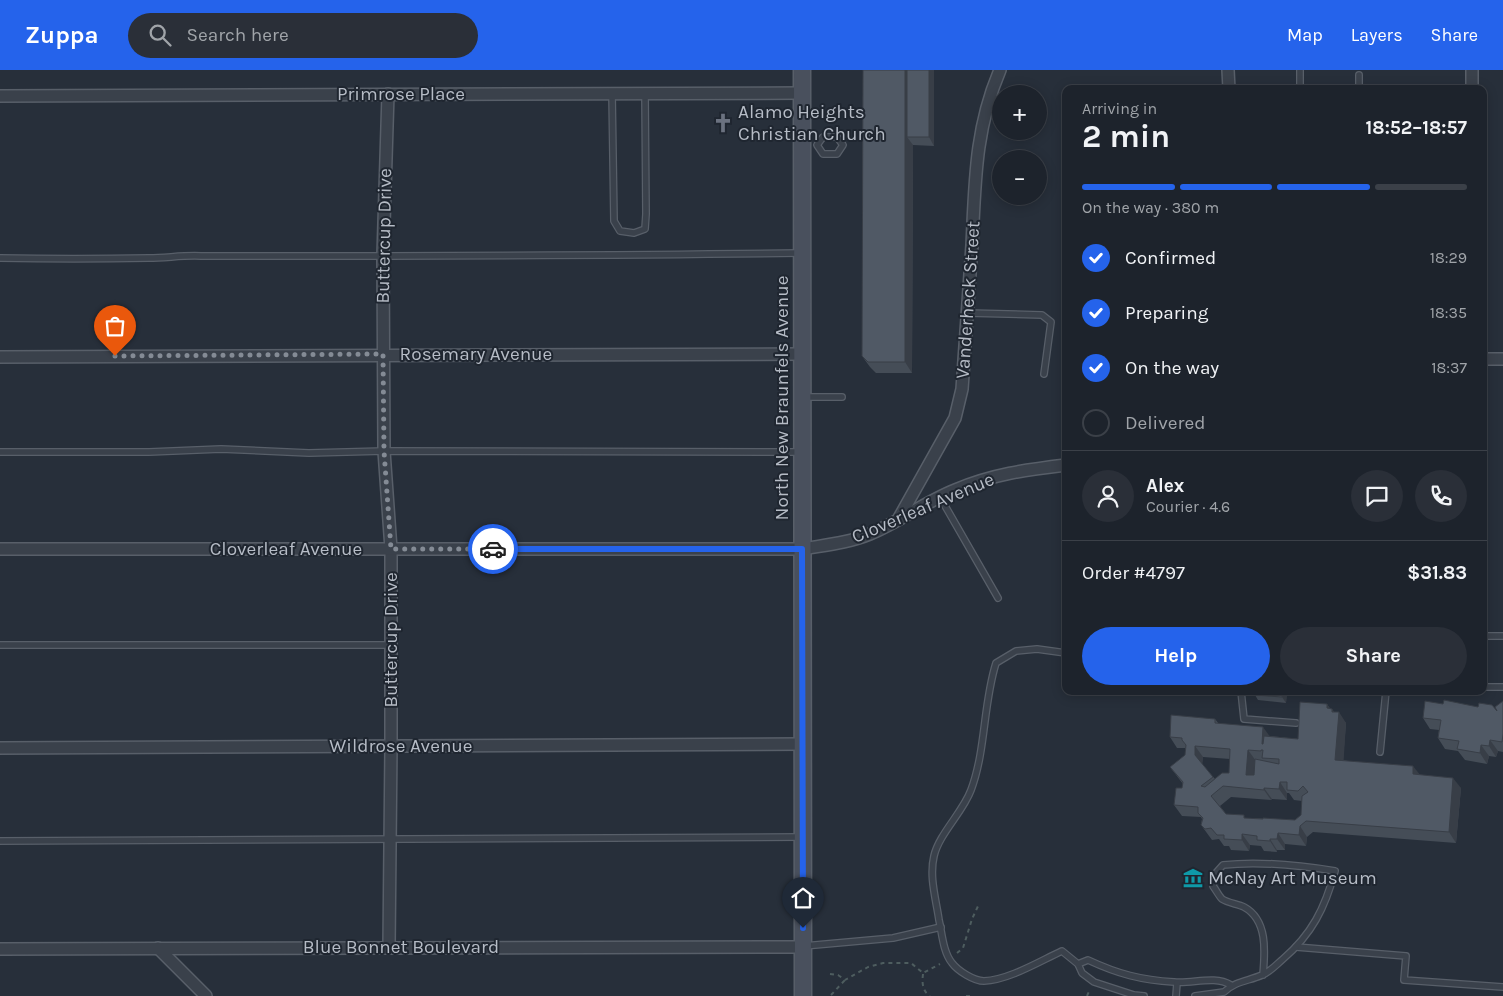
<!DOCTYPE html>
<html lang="en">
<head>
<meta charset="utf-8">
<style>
	body { margin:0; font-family:Karla,sans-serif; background:#2a2f38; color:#f1f3f6; height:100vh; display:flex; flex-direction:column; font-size:19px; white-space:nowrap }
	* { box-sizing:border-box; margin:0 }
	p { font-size:16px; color:#a0a4a9 }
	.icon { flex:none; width:28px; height:28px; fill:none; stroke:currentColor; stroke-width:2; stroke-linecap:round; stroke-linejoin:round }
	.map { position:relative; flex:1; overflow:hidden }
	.side { position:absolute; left:1062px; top:15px; width:425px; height:610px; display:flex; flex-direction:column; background:#1d232c; border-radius:10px; box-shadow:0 2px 12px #0003,0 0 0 1px #3b4048 }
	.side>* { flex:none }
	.controls { position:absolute; left:992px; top:15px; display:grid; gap:10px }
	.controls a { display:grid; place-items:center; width:55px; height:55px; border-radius:50%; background:#1d232c; box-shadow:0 2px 12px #0003,0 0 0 1px #3b4048; font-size:25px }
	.pin { position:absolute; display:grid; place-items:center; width:42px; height:42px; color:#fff; margin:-51px -21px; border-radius:50% 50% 50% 0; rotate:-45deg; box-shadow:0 0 5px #0007 }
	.pin .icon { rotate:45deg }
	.courier { position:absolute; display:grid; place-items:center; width:50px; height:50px; margin:-25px; border:4px solid #2563eb; border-radius:50%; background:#fff; color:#222; box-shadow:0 1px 6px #0007 }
	.overview em { font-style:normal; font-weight:700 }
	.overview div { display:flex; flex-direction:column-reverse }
	.overview { display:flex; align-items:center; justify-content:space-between; height:85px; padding:0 20px }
	h1 { font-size:32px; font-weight:700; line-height:38px }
	.bar { display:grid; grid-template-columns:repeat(4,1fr); gap:8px 5px; align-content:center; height:60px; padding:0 20px }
	.bar i { height:6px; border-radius:4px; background:#3b4048 }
	.bar .active { background:#2563eb }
	.bar p { grid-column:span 4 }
	.line { display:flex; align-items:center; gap:12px; padding:0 20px; border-top:1px solid #3b4048 }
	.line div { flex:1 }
	.round { display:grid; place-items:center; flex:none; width:52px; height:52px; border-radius:26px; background:#2a2f38 }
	ol { padding:0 20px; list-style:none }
	li { display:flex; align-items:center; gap:15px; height:55px }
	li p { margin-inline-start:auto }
	li .icon { padding:5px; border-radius:50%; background:#2563eb; color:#fff; stroke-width:4 }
	li:last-child { color:#a0a4a9 }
	li i { width:28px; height:28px; border:2px solid #3b4048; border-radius:50% }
	.primary-button { display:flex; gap:10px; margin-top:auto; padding:10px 20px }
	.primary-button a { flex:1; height:58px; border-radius:30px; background:#2563eb; color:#fff; font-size:20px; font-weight:700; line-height:58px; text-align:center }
	.primary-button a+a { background:#2a2f38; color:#f1f3f6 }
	header { display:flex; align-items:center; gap:30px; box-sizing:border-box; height:70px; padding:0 25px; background:#2563eb; color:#fff }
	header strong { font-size:24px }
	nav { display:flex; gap:28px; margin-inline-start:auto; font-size:18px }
	.search { width:350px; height:45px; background:#2a2f38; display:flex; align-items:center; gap:12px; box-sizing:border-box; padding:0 18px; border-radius:28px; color:#a0a4a9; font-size:19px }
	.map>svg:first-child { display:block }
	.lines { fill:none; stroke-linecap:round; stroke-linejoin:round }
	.lane-casing { stroke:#585f69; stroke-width:8 }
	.street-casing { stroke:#585f69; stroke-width:14 }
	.secondary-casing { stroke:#585f69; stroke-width:19 }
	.path { stroke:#4e5d5f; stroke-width:2; stroke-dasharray:4 4; stroke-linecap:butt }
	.lane { stroke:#3a414b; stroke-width:5.5 }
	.street { stroke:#3a414b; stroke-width:11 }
	.secondary { stroke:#49505d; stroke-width:16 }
	.wall { fill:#454d57; fill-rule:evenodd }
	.shaded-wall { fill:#383e47 }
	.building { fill:#505965; stroke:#383e47; fill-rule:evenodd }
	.done { stroke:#848b95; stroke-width:5; stroke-dasharray:0 9 }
	.route { stroke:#2563eb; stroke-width:6 }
	.labels { text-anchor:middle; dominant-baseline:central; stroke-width:4; stroke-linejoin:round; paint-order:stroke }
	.street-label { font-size:19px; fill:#b6bcc6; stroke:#1f2630 }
	.poi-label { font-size:19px; fill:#b6bcc6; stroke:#1f2630; text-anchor:start }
</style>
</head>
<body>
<header>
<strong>Zuppa</strong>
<div class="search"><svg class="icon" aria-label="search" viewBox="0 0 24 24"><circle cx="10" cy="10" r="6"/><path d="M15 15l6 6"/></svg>Search here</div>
<nav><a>Map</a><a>Layers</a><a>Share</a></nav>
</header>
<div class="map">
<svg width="1503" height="926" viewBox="0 0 1503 926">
	<rect width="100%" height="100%" fill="#272f3a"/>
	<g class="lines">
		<defs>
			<g id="lane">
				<polyline points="1300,0 1300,19"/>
				<polyline points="1359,5 1359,19"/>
				<polyline points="612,23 614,151 620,161 634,163 645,159 646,144 645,23"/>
				<polygon points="823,67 837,67 843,75 837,84 823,84 817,75"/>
				<path d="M0,188C49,189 99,189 149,188C166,188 184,185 201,186C401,186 600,186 800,183"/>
				<polyline points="967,243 1042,245 1051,252 1044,304"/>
				<polyline points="804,327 842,327"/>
				<polyline points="0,382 149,382 221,379 309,383 384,381 800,382"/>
				<polyline points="940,427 998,528"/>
				<polyline points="1484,566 1503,566"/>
				<polyline points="0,575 391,575"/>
				<path d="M1066,583L1037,579L1016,581L996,593C983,634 986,680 971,720C963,742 939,764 934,786C929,807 936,829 939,850C942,863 943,882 952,893C958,901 974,911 984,911C1009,910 1040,891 1062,881L1078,894L1082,903L1094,912L1134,925L1144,926"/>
				<polyline points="1484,617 1503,617"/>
				<polyline points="1241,621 1244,649 1296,653"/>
				<polyline points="1380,682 1386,621"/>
				<polyline points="0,771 800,767"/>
				<polyline points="804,876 893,868 941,857"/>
				<polyline points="1296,877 1406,886 1404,910 1503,917"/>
				<path d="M1078,894L1088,890C1118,904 1141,910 1174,912C1193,914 1214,905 1231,915"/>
				<polyline points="1176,926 1177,913"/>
				<path d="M1195,926L1224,922C1235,911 1249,911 1262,905C1270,902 1277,894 1283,889C1312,864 1325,838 1335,801C1298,795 1259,791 1223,795L1215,804L1213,816C1216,820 1219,826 1222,829C1228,833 1238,834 1244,837C1268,850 1265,882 1263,905"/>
			</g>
			<g id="street">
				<polyline points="1228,0 1229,19"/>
				<polyline points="1472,0 1472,19"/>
				<polyline points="388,24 383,185 384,381 391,479 391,676 389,877"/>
				<polyline points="0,26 802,23"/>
				<polyline points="0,287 802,284"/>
				<polyline points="1484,289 1503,289"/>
				<path d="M899,448L955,348L962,319C965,271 969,223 972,175C975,113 975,58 1000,0"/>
				<path d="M0,479H802C825,475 848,473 870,464C899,452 925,432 955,420C993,404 1025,400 1066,395"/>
				<polyline points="0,678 803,674"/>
				<polyline points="158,878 206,926"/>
				<polyline points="0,879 803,877"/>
			</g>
			<polyline id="secondary" points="802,0 803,926"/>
		</defs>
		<use href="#lane" class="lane-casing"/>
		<use href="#street" class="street-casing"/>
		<use href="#secondary" class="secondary-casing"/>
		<g class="path">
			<polyline points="957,883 963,878 972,849 979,834"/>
			<polyline points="830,904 838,905 845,910 868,897 883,893 911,893 923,903 940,894"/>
			<path d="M923,904C922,912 922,921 930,926"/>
			<polyline points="831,925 845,910"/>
			<polyline points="966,926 972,926"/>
			<polyline points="1087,926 1090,919"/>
		</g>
		<use href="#lane" class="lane"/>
		<use href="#street" class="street"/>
		<use href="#secondary" class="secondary"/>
	</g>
	<g class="wall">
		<polygon points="863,0 934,0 934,76 913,75 912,303 876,303 870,297 862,286"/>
		<polygon points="1255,621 1287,621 1286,633 1258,630 1255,625"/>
		<polygon points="1503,631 1503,682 1498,681 1496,687 1489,686 1487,694 1465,690 1458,681 1445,679 1438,668 1439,660 1430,659 1423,648 1497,641"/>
		<path d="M1327,634L1330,639H1332L1334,642L1346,653L1343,690L1420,705L1461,718L1456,773L1313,762L1307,767L1306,776L1285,774V780H1277V782L1264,781L1261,776L1250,775L1249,781L1231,780L1229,776H1224L1219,769L1212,770L1201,755L1202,749L1201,747L1182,746L1174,735L1182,718L1183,714L1170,697L1185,685V678H1177L1170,667L1215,649L1219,654L1270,666L1298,669ZM1203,687L1230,689L1229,703L1215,709L1202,694ZM1287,723H1289L1294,730L1302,731L1301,745L1295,750L1246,748L1226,744L1220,736L1231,727L1271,730L1272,729L1287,730Z"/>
	</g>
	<g class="shaded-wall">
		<polygon points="905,0 913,0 907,67 913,75 912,303 905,292"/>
		<polygon points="929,0 934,0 934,76 929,67"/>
		<polygon points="1283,621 1287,621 1286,633 1282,627"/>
		<polygon points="1327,634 1332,641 1332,639 1338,647 1339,642 1346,653 1343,700 1335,690 1327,638"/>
		<polygon points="1263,657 1271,668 1269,685 1262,674"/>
		<polygon points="1490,670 1498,681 1496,687 1489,676"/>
		<polygon points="1481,675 1489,686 1487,694 1480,683"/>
		<polygon points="1195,676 1203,687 1202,696 1195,685"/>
		<polygon points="1248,680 1256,691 1254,716 1246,705"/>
		<polygon points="1413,696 1421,706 1413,704"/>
		<polygon points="1453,708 1461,718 1456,773 1449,762"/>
		<polygon points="1280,712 1287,723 1287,730 1279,719"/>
		<polygon points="1264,718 1272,729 1271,730 1264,720"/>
		<polygon points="1300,756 1307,767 1306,776 1299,765"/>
		<polygon points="1278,763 1285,774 1285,780 1277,769"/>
		<polygon points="1242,764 1250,775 1249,781 1242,770"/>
		<polygon points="1270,769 1277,780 1277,782 1270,771"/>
	</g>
	<g class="building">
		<polygon points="863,0 905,0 905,292 868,292 862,286"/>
		<rect x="907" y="0" width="22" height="67"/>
		<polygon points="1255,621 1283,621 1282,627 1255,625"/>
		<polygon points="1444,630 1478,637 1479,633 1492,635 1497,641 1495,637 1503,631 1503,664 1502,672 1490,670 1489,676 1481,675 1480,683 1457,679 1459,671 1438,668 1441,650 1423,648 1425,631 1443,634"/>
		<path d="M1300,632L1327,634V638L1332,639V642H1339L1335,690L1413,696V704L1453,708L1449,762L1306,751L1300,756L1299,765L1278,763L1277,769H1270V771L1257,770V766L1242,764V770L1224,769V765H1217L1211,758L1205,759L1201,755L1203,748L1198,743V737L1174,735L1176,718H1182L1183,712L1170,697L1185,685L1186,675L1182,670V668L1170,667L1171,645L1215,649V653L1263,657L1262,674H1263L1264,666L1298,669ZM1195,676L1230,679L1229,703H1222L1205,717L1201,716L1213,707L1195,685ZM1248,680L1261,681V680H1263L1262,688L1279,689V694L1255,689L1254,705H1246ZM1280,712H1287V720L1298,721L1303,716L1308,722L1302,726L1301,745L1295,750L1263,748V749L1244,748V745L1226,744L1211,726L1223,716L1264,720V718L1279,719Z"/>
	</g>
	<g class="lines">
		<polyline class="done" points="115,286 383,284 384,381 391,479 493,479"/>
		<polyline class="route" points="493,479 802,479 803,858"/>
	</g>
	<defs>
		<symbol id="church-bare" viewBox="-9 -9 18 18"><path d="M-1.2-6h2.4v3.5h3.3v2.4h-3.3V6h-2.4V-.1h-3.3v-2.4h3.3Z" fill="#6b7280" stroke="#1f2630" stroke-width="2.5" paint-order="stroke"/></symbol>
		<symbol id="museum-bare" viewBox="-9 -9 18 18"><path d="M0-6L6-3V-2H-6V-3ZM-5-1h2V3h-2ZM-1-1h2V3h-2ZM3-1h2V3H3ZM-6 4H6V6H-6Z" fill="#0f9aa8" stroke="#1f2630" stroke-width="2.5" paint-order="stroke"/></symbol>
	</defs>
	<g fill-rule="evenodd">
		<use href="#church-bare" x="709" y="39" width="28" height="28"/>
		<use href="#museum-bare" x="1179" y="794" width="28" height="28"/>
	</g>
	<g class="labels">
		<g class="street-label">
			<text x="401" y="24">Primrose Place</text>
			<text transform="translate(384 166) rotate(-89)">Buttercup Drive</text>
			<text transform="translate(968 230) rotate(-86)">Vanderheck Street</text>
			<text x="476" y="284">Rosemary Avenue</text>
			<text transform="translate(782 328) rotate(-90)">North New Braunfels Avenue</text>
			<text transform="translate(923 438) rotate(-23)">Cloverleaf Avenue</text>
			<text x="286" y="479">Cloverleaf Avenue</text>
			<text transform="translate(391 570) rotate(-90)">Buttercup Drive</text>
			<text x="401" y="676">Wildrose Avenue</text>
			<text x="401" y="877">Blue Bonnet Boulevard</text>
		</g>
		<g class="poi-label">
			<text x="738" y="42">Alamo Heights<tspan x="738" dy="22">Christian Church</tspan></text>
			<text x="1208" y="808">McNay Art Museum</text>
		</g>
	</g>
</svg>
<div class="controls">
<a>+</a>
<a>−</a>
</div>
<div class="pin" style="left:115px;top:286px;background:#ea580c"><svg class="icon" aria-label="bag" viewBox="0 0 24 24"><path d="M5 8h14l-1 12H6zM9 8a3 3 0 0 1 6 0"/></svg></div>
<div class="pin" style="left:803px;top:858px;background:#1f2937"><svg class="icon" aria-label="home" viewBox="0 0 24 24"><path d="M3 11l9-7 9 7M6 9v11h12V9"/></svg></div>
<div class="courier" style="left:493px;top:479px"><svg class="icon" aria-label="car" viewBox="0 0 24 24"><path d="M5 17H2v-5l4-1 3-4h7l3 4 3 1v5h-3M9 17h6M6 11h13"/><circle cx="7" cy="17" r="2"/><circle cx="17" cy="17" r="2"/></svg></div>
<section class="side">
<div class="overview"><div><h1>2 min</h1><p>Arriving in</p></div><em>18:52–18:57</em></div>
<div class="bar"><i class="active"></i><i class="active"></i><i class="active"></i><i></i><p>On the way · 380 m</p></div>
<ol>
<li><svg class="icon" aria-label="check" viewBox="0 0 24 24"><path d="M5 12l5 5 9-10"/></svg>Confirmed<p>18:29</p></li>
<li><svg class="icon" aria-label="check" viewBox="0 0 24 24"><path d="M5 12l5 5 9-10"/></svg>Preparing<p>18:35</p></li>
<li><svg class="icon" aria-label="check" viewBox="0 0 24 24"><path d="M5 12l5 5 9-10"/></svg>On the way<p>18:37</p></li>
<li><i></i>Delivered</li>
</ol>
<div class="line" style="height:90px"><a class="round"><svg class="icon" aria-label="person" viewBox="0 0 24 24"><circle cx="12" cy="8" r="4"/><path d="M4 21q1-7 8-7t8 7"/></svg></a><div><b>Alex</b><p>Courier · 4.6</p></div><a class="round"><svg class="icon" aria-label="chat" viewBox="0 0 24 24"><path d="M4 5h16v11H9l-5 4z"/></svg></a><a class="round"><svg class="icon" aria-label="phone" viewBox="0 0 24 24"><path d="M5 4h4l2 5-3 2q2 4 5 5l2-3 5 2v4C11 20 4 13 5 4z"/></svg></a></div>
<div class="line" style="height:65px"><div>Order #4797</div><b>$31.83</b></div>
<div class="primary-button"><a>Help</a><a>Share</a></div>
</section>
</div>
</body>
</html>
